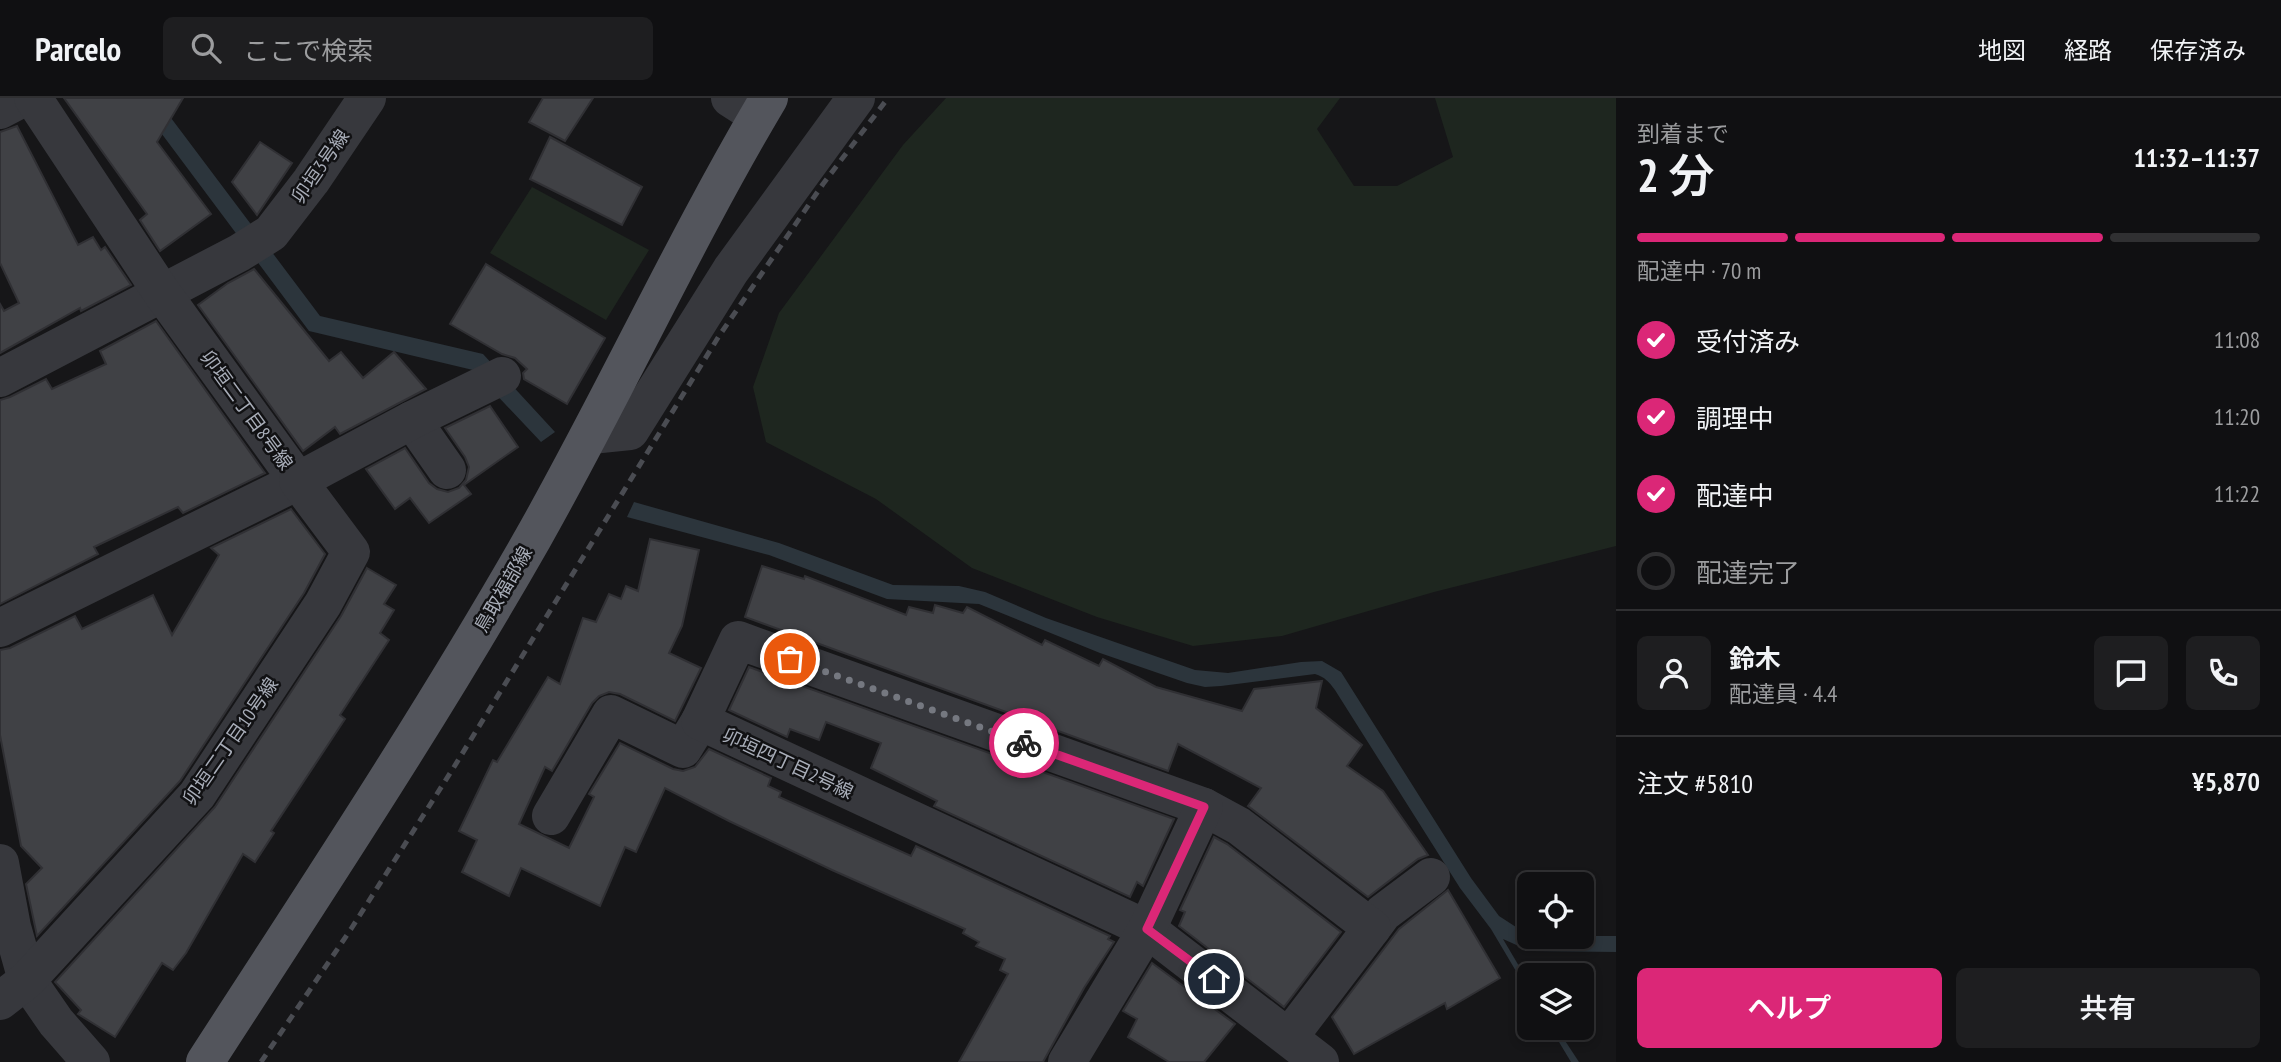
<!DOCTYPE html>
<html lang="ja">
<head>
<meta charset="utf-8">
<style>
	body { margin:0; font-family:"PT Sans Narrow","Noto Sans JP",sans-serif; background:#1e1e20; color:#f1f3f6; height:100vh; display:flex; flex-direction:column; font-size:26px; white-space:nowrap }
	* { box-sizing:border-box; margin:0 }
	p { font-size:23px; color:#9c9d9f }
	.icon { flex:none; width:38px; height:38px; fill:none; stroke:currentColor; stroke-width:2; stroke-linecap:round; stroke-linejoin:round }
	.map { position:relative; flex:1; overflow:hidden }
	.drawer { display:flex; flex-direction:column; background:#101012; width:665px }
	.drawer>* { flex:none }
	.buttons { position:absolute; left:1517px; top:774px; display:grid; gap:14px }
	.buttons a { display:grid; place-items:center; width:77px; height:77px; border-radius:10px; background:#101012; box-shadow:0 4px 10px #0003,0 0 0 2px #303032; font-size:35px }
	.pin { position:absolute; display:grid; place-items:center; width:60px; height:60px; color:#fff; margin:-30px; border:4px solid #fff; border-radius:50%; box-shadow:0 2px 7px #0007 }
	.courier { position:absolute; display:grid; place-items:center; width:70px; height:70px; margin:-35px; border:5px solid #db2777; border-radius:50%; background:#fff; color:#222; box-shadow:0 2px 9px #0007 }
	.overview em { font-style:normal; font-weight:600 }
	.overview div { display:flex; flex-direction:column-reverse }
	.overview { display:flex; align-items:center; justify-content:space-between; height:119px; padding:0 21px }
	h1 { font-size:46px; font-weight:600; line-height:52px }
	.bar { display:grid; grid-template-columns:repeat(4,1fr); gap:10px 7px; align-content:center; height:84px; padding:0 21px }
	.bar i { height:9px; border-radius:5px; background:#303032 }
	.bar .selected { background:#db2777 }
	.bar p { grid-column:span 4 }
	.line { display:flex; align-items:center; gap:18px; padding:0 21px; border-top:2px solid #303032 }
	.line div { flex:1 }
	.round { display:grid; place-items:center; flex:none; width:74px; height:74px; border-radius:10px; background:#1e1e20 }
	ol { padding:0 21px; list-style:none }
	li { display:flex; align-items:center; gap:21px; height:77px }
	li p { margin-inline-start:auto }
	li .icon { padding:7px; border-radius:50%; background:#db2777; color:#fff; stroke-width:4 }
	li:last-child { color:#9c9d9f }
	li i { width:38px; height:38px; border:4px solid #303032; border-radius:50% }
	.button { display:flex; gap:14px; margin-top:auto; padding:14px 21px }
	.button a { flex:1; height:80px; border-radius:10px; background:#db2777; color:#fff; font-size:28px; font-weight:600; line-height:80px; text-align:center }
	.button a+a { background:#1e1e20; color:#f1f3f6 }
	header { display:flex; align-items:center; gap:42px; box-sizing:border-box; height:98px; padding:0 35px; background:#101012; border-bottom:2px solid #303032 }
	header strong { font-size:33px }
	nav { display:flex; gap:38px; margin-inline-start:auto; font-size:24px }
	.search { width:490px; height:63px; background:#1e1e20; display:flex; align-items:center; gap:18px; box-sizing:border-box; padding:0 24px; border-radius:10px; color:#9c9d9f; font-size:26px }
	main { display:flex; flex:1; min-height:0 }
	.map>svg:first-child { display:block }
	.green { fill:#1e261f }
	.water { fill:#2c353c }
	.building { fill:#404145; stroke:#303034; stroke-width:2 }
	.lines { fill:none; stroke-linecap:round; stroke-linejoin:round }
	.minor { stroke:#37383d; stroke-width:38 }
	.major { stroke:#53555c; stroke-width:38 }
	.rail { stroke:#4a4c52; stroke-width:5; stroke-dasharray:9 7; stroke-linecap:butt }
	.done { stroke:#757880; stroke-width:7; stroke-dasharray:0 12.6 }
	.route { stroke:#db2777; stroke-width:9 }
	.labels { text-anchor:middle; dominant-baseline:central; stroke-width:5; stroke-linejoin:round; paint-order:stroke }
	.street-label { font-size:19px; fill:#a8adb8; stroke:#111113 }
</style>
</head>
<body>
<header>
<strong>Parcelo</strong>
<div class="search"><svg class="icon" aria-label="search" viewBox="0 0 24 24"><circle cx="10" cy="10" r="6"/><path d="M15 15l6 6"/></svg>ここで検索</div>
<nav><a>地図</a><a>経路</a><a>保存済み</a></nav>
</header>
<main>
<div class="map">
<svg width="1616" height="964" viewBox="0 0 1616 964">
	<rect width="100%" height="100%" fill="#161618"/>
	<g class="green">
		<polygon points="946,0 1340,0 1317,31 1354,88 1397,88 1453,59 1435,0 1616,0 1616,448 1434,494 1282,538 1193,548 1097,519 972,470 876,401 766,344 753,289 779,215 903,47"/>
		<polygon points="532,89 649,152 606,222 490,155"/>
	</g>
	<g class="water">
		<polygon points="135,0 156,0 320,218 483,256 555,334 541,344 473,272 309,233"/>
		<path d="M634,404L779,445L893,487L959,488L985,494L1046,520L1195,572L1228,575L1301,564L1322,563L1341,574L1471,780L1499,818L1530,838H1616V854L1530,853L1503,841L1529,885V895L1491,831L1460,790L1335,592C1329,584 1325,579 1315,576L1221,588L1205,589L1187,585L1100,555L979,506L887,501L769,457L627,419Z"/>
		<polygon points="1550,929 1556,929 1579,964 1571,964"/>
	</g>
	<g class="building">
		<polygon points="64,0 183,0 157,44 211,116 160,153 140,122 147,116"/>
		<polygon points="543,0 593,0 565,43 529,24"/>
		<polygon points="17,28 78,147 93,139 101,152 105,149 131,187 81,213 80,210 0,255 0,206 4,213 19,205 0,165 0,34"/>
		<polygon points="550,39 642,89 622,127 530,81"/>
		<polygon points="260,44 292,65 257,117 232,84"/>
		<polygon points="486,166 605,240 567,306 524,281 523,275 527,271 515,260 502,256 450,226"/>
		<polygon points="254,171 329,263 341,254 363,280 394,254 426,291 340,336 335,329 303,353 198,207 228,185"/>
		<polygon points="156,223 265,375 183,415 178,409 94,449 98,456 0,506 0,302 10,299 46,281 52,291 106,266 100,253"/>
		<polygon points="490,308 518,349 464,387 471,396 429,425 410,400 395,411 366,371 405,350 429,385 437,391 448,394 459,390 466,382 469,369 465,359 445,330"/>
		<polygon points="291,411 325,456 304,495 180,683 37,838 26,786 42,770 21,748 0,637 0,552 10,550 75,518 82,531 153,497 172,537 219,457 211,450"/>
		<polygon points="650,441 699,452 682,528 669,555 701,570 675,623 620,596 609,594 599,598 592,605 552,673 545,669 519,726 569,750 594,699 589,696 620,645 673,671 683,673 695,669 709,651 771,680 768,688 781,694 779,699 911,758 916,748 1110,838 1108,841 1114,844 1084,890 1043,964 959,964 1008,876 1000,872 1005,861 976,848 979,844 963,835 965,831 832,772 729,723 665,690 636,754 625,749 600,808 521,770 509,798 462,774 477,742 459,733 493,662 497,664 548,579 560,586 583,520 596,524 609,496 621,501 626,488 638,493"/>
		<polygon points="762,468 804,481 805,478 906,517 909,509 933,515 935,507 963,515 967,509 1042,547 1045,542 1099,568 1103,561 1156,589 1242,613 1254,591 1322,583 1316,610 1362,647 1347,668 1383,693 1428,757 1418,761 1368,799 1248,708 1261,690 1178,646 1168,673 745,519"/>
		<polygon points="367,470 396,487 384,506 394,512 380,535 389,542 340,617 345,621 271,733 274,735 255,764 243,756 186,855 173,872 162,865 115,939 78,916 81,912 55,884 215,709 341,518"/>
		<polygon points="749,569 1174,721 1143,788 1137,784 1130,799 934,708 937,703 871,670 881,645 826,624 819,642 790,631 787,639 729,612"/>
		<polygon points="1214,739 1227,746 1341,834 1284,909 1179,828 1185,814 1180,812"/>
		<polygon points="1448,792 1500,880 1447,911 1445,905 1354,956 1332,919 1399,831"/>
		<polygon points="1152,865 1235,926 1204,964 1169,964 1128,939 1137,921 1123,913"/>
	</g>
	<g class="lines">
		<g class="minor">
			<polyline points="730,0 758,18"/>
			<polyline points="0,12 23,0"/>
			<polyline points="0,280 239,155 271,135 311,83 367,0"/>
			<polyline points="412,322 447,372"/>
			<polyline points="591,337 630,333 731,172 856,0"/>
			<polyline points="0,530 298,383 162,195 33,0"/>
			<polyline points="551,718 611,616 683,651 700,623"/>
			<polyline points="0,765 12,829 27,882 56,924 91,964"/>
			<polyline points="1372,830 1383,815 1431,779"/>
			<polyline points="0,903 27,882 197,697 323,506 351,454 298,383 412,322 502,278"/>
			<polyline points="1289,939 1372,830 1239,728 1204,709 738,542 700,623 1147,831 1320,964"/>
			<polyline points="1067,964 1147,831 1204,709"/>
		</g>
		<path class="major" d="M205,964C317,791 431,619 533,440C615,295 684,143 769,0"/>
		<polyline class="rail" points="261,964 351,831 454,669 719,238 823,86 888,0"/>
	</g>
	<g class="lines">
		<polyline class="done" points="790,561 1024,645"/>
		<polyline class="route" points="1024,645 1204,709 1147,831 1214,881"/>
	</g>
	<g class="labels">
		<g class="street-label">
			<text transform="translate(320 68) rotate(-55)">卯垣3号線</text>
			<text transform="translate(247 312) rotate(54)">卯垣二丁目8号線</text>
			<text transform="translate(503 491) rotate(-60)">鳥取福部線</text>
			<text transform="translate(230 643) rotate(-55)">卯垣二丁目10号線</text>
			<text transform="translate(788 665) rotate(25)">卯垣四丁目2号線</text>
		</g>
	</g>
</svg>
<div class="buttons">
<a><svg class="icon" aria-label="locate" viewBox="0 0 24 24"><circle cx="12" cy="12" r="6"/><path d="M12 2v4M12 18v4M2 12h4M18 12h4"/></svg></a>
<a><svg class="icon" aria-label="layers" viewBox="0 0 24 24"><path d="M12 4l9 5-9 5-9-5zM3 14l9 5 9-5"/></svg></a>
</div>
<div class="pin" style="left:790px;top:561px;background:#ea580c"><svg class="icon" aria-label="bag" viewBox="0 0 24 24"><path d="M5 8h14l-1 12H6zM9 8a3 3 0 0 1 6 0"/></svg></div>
<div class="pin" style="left:1214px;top:881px;background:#1f2937"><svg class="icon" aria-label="home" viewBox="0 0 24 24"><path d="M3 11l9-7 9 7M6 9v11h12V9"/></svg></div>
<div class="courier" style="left:1024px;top:645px"><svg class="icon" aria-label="bike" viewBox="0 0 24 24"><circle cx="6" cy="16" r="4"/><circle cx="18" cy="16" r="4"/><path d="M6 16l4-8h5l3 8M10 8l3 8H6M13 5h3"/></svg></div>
</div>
<section class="drawer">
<div class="overview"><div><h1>2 分</h1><p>到着まで</p></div><em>11:32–11:37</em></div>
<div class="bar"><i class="selected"></i><i class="selected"></i><i class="selected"></i><i></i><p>配達中 · 70 m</p></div>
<ol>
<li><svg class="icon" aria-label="check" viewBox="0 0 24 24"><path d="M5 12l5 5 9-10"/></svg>受付済み<p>11:08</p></li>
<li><svg class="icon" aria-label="check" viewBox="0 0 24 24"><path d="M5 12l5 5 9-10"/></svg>調理中<p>11:20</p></li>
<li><svg class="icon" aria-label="check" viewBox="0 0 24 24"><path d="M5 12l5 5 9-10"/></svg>配達中<p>11:22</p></li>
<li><i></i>配達完了</li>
</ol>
<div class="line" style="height:126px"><a class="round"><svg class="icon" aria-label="person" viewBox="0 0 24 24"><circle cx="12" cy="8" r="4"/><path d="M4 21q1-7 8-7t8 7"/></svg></a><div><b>鈴木</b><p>配達員 · 4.4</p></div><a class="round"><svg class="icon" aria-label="chat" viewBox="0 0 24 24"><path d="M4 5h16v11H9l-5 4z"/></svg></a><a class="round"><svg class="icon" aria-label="phone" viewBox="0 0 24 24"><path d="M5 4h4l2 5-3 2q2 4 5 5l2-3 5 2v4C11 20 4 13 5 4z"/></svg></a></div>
<div class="line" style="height:91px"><div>注文 #5810</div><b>¥5,870</b></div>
<div class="button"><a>ヘルプ</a><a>共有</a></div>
</section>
</main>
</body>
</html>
